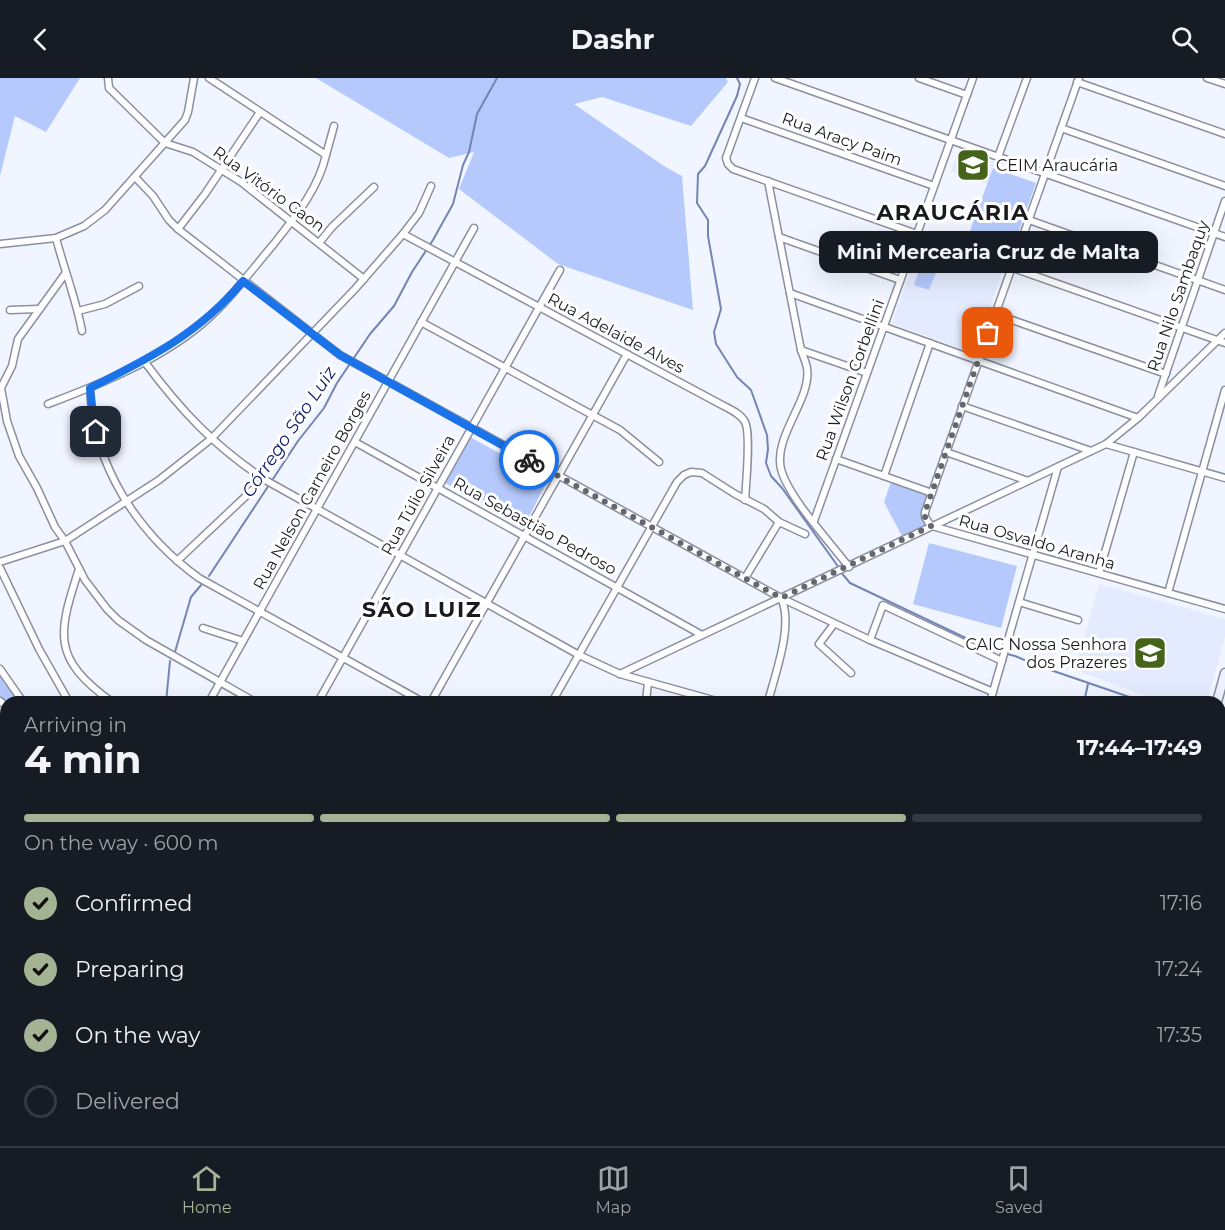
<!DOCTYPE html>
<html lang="en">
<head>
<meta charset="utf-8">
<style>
	body { margin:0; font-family:Montserrat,sans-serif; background:#20242c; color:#f1f3f6; height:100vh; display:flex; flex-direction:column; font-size:22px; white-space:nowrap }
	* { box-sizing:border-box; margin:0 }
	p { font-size:20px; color:#9ea1a6 }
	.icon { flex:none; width:33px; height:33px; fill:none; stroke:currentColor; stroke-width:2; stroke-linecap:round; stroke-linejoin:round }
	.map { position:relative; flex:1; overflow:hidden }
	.details { position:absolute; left:0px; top:618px; width:1226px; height:450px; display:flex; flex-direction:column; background:#171b24; border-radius:18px 18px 0 0; box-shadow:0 6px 24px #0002 }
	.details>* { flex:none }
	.pin { position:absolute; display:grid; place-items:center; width:51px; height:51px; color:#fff; margin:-26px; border-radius:12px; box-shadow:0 3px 9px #0006 }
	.courier { position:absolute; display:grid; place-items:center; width:60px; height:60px; margin:-30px; border:4px solid #1a73e8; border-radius:50%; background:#fff; color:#222; box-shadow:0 2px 8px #0007 }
	.bubble { position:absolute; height:42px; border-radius:12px; background:#171b24; box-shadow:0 6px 24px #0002; font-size:20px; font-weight:700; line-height:42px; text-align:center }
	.summary em { font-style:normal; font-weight:700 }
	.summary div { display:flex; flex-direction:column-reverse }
	.summary { display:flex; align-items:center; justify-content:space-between; height:102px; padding:0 24px }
	h1 { font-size:39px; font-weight:700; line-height:45px }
	.bar { display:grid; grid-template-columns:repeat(4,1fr); gap:9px 6px; align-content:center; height:72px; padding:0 24px }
	.bar i { height:8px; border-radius:4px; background:#363941 }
	.bar .selected { background:#a4b393 }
	.bar p { grid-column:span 4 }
	ol { padding:0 24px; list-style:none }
	li { display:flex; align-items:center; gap:18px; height:66px }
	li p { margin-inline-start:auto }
	li .icon { padding:6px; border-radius:50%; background:#a4b393; color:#111; stroke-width:4 }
	li:last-child { color:#9ea1a6 }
	li i { width:33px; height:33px; border:3px solid #363941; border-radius:50% }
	header { display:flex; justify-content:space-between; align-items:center; height:78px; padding:0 24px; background:#171b24; font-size:27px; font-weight:700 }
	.menu { display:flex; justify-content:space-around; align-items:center; height:84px; border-top:2px solid #363941; background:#171b24; font-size:16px; color:#9ea1a6 }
	.menu a { display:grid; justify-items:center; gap:3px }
	.menu .selected { color:#a4b393 }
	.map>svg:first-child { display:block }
	.built { fill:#e4ebfe }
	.green { fill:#b5c9fc }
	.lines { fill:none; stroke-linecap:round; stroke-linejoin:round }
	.stream { stroke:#7385b6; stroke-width:2 }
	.street-casing { stroke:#8a909f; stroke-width:9 }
	.secondary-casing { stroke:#8a909f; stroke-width:11 }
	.street { stroke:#fff; stroke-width:6 }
	.secondary { stroke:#ecf1ff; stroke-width:8 }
	.done { stroke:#65676f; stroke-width:6; stroke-dasharray:0 10.8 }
	.route { stroke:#1a73e8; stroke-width:8 }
	.labels { text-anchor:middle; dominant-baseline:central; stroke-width:6; stroke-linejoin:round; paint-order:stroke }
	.street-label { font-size:16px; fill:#191b21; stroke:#fff }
	.poi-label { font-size:16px; fill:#191b21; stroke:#fff; text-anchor:start }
	.water-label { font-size:18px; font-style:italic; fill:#12206c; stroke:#fff }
	.district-label { font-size:22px; font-weight:bold; letter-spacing:1.5px; fill:#191b21; stroke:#fff }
</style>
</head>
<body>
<header><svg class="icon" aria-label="back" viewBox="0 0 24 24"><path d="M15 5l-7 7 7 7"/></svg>Dashr<svg class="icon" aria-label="search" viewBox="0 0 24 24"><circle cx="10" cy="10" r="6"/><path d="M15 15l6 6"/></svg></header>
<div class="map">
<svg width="1225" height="1068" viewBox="0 0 1225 1068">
	<rect width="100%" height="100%" fill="#f1f5ff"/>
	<g class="built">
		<polygon points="959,71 995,84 987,106 951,93"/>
		<polygon points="921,164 1003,193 973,275 892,245"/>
		<polygon points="1099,506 1225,541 1225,558 1207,624 1163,624 1075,592"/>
	</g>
	<g class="green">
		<polygon points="0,0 80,0 46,54 15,38 0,98"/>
		<polygon points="316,0 726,0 728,4 691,48 602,19 574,26 664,88 682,98 693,232 558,186 459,111 474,74 449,80"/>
		<polygon points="993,90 1036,105 1010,177 967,161"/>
		<polygon points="923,181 939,187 929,212 914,207"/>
		<polygon points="470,359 548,402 524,448 445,405"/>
		<polygon points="892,401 932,415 925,434 931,448 904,462 884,424"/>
		<polygon points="929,465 1017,488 1001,550 913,526"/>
		<polygon points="0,596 20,624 6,624 0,619"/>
	</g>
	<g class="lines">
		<g class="stream">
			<polyline points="737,0 740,6 737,18 705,88 698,96 697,125 708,142 708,158 721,231 714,254 716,266 737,299 751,312 767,357 768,371 766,385 771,398 782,410 837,487 839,492 850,505 991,572 1015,578 1036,587 1144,624"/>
			<polyline points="209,498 298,363 324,330 337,305 370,256 394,228 412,194 433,162 453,126 463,87 469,74 477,36 497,0"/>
			<polyline points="175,574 191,519 202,506"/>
			<polyline points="166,624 170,583"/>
			<polyline points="1084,624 1088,606"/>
			<polyline points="1220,650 1225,651"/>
			<polyline points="753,1062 754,1068"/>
			<polyline points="968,1068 971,1062"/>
		</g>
		<defs>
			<g id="street">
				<polyline points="108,0 109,10 165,65 193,74 241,104 364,201"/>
				<polyline points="755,0 726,80 728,86 733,91 1225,265"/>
				<polyline points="775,0 1225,159"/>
				<polyline points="919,0 967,17"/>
				<polyline points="1207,0 1225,6"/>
				<polyline points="1077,4 1225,56"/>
				<polyline points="741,40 934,108"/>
				<polyline points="1061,50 1225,108"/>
				<polyline points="326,77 334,48"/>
				<polyline points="998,79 1027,0"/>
				<polyline points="135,99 153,118 169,142 178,151 340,277 360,288 781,520 870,562 993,614"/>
				<path d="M768,103L801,272C803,278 806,284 807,290C812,321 773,358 781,391C788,419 830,464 849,489"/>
				<polyline points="1029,142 1225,212"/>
				<polyline points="178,151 205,116 260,34"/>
				<path d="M403,156L722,327C730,331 741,336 745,344C751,355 746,407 745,422"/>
				<polyline points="779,159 900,202"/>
				<path d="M56,160C64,191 76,221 82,253"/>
				<polyline points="319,165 332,149 374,109"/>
				<polyline points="0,166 56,160 84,148 105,132 185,42 188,34 194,0"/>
				<polyline points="65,196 18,261 12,288 1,310 7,343 19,378 37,410 55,449 65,463 85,502 107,531 118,542 146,562 255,624"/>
				<polyline points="790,215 1138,340"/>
				<polyline points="10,232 39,231"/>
				<polyline points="78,233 105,226 139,208"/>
				<polyline points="995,236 1166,296"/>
				<polyline points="421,244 620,352 659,384"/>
				<polyline points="801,272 867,295"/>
				<path d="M144,283C181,333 215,369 267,403L579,577L620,596L720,624"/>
				<path d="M90,310C93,387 137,455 199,500L423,624"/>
				<polyline points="1158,318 1225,123"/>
				<path d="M48,326C101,306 159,282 202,246C229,223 250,194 273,167C295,139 318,112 326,77L209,0"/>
				<polyline points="962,328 1091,373"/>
				<polyline points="355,364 702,557"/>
				<polyline points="1106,366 1225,400"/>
				<polyline points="946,374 1028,403"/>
				<polyline points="836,381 932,415"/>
				<polyline points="884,398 930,265"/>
				<polyline points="814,443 973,0"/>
				<polyline points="931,448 925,439 925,434 1079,0"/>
				<polyline points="932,448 1225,531"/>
				<polyline points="177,483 264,401"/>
				<polyline points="0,484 65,463 159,402 211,361 355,211 403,156 419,135 431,108"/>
				<polyline points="0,490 39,571 69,624"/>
				<path d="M79,491C58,556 51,580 112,624"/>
				<polyline points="1099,495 1134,374"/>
				<polyline points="745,500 779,444"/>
				<polyline points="1168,515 1225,312"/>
				<polyline points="1019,524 1078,542"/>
				<polyline points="834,546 819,566 851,595"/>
				<polyline points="203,550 243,563"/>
				<polyline points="870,562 883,527 1002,583"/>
				<polyline points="0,591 23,624"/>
				<polyline points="620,596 1106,366 1138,340 1225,255"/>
				<polyline points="0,623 6,628"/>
				<polyline points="209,624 474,150"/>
				<polyline points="318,624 560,192"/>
				<polyline points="431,624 627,276"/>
				<polyline points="552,624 677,404 684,397 691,394 702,395 735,416 764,431 779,444 805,456"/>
				<polyline points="646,624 648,604"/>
				<path d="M768,624C775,596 794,547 781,520"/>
				<polyline points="990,624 1058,389"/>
				<polyline points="0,671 6,675"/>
				<polyline points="0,704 6,702"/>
				<polyline points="0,709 6,714"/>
				<polyline points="1220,787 1225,792"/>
				<polyline points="0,788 6,790"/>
				<polyline points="0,842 6,825"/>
				<polyline points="0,879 6,880"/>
				<polyline points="1220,888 1225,868"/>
				<polyline points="1220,895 1225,899"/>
				<polyline points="0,940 6,942"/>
				<polyline points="0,1003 6,1007"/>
				<polyline points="1220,1016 1225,1016"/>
				<polyline points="576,1062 586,1068"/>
				<polyline points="614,1062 616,1068"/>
				<polyline points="690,1062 693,1068"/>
				<polyline points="870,1062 892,1068"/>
				<polyline points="73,1068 86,1062"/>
				<polyline points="252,1068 265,1062"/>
				<polyline points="303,1068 304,1062"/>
				<polyline points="395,1068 399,1062"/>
				<polyline points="421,1068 421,1062"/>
				<polyline points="591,1068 602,1062"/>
				<polyline points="917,1068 918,1062"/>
				<polyline points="1031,1068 1033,1062"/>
			</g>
			<g id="secondary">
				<polyline points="1217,624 1225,595"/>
				<polyline points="1089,1068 1090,1062"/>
			</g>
		</defs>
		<use href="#street" class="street-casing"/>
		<use href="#secondary" class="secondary-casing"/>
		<use href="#street" class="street"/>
		<use href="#secondary" class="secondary"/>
	</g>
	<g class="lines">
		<polyline class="done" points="529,382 781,520 931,448 925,439 925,434 988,255"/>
		<path class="route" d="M96,354L93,340L90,310C150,280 200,255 243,203L340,277L529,382"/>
	</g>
	<defs>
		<symbol id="school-square" viewBox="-11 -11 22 22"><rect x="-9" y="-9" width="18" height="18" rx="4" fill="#456419" stroke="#fff"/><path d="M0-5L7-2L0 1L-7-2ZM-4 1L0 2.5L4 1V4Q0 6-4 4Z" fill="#fff"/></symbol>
	</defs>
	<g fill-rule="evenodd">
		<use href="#school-square" x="954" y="68" width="38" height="38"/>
		<use href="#school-square" x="1131" y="556" width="38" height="38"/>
	</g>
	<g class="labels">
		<g class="street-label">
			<text transform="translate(842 61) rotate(20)">Rua Aracy Paim</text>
			<text transform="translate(269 111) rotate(36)">Rua Vitório Caon</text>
			<text transform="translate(1178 218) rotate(-71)">Rua Nilo Sambaquy</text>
			<text transform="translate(616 255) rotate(28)">Rua Adelaide Alves</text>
			<text transform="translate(850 302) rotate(-70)">Rua Wilson Corbellini</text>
			<text transform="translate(312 412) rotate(-61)">Rua Nelson Carneiro Borges</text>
			<text transform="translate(418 417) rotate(-61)">Rua Túlio Silveira</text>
			<text transform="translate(535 448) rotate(29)">Rua Sebastião Pedroso</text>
			<text transform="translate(1037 464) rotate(16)">Rua Osvaldo Aranha</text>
		</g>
		<g class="poi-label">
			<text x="996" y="87">CEIM Araucária</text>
			<text x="1127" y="566" text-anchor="end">CAIC Nossa Senhora<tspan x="1127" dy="18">dos Prazeres</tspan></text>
		</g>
		<g class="water-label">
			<text transform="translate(289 354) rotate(-56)">Córrego São Luiz</text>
		</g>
		<g class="district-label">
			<text x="953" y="134">ARAUCÁRIA</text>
			<text x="422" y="531">SÃO LUIZ</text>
		</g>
	</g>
</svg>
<div class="pin" style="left:988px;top:255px;background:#ea580c"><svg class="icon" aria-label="bag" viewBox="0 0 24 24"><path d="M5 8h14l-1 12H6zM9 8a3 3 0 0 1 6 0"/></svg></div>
<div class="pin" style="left:96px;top:354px;background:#1f2937"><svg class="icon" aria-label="home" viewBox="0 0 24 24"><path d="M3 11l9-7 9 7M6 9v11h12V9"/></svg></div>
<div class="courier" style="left:529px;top:382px"><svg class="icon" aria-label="bike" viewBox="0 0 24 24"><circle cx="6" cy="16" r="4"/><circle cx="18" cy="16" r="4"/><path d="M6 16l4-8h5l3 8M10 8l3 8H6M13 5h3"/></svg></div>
<div class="bubble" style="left:819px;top:153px;width:339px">Mini Mercearia Cruz de Malta</div>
<section class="details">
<div class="summary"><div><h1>4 min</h1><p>Arriving in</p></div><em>17:44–17:49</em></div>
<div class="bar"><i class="selected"></i><i class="selected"></i><i class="selected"></i><i></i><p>On the way · 600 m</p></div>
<ol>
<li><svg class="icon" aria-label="check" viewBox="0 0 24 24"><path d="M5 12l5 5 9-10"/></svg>Confirmed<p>17:16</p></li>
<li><svg class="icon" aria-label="check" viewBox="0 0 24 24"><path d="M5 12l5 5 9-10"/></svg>Preparing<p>17:24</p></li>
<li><svg class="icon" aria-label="check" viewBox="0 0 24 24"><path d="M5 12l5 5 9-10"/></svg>On the way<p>17:35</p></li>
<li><i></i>Delivered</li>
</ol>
</section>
</div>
<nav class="menu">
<a class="selected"><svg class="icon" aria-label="home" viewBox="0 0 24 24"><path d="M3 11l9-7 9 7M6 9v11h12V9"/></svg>Home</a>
<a><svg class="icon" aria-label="map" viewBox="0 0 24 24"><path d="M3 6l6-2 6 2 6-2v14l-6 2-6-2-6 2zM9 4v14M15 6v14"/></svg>Map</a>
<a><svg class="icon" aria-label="saved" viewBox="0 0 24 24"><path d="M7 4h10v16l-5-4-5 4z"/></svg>Saved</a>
</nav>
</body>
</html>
